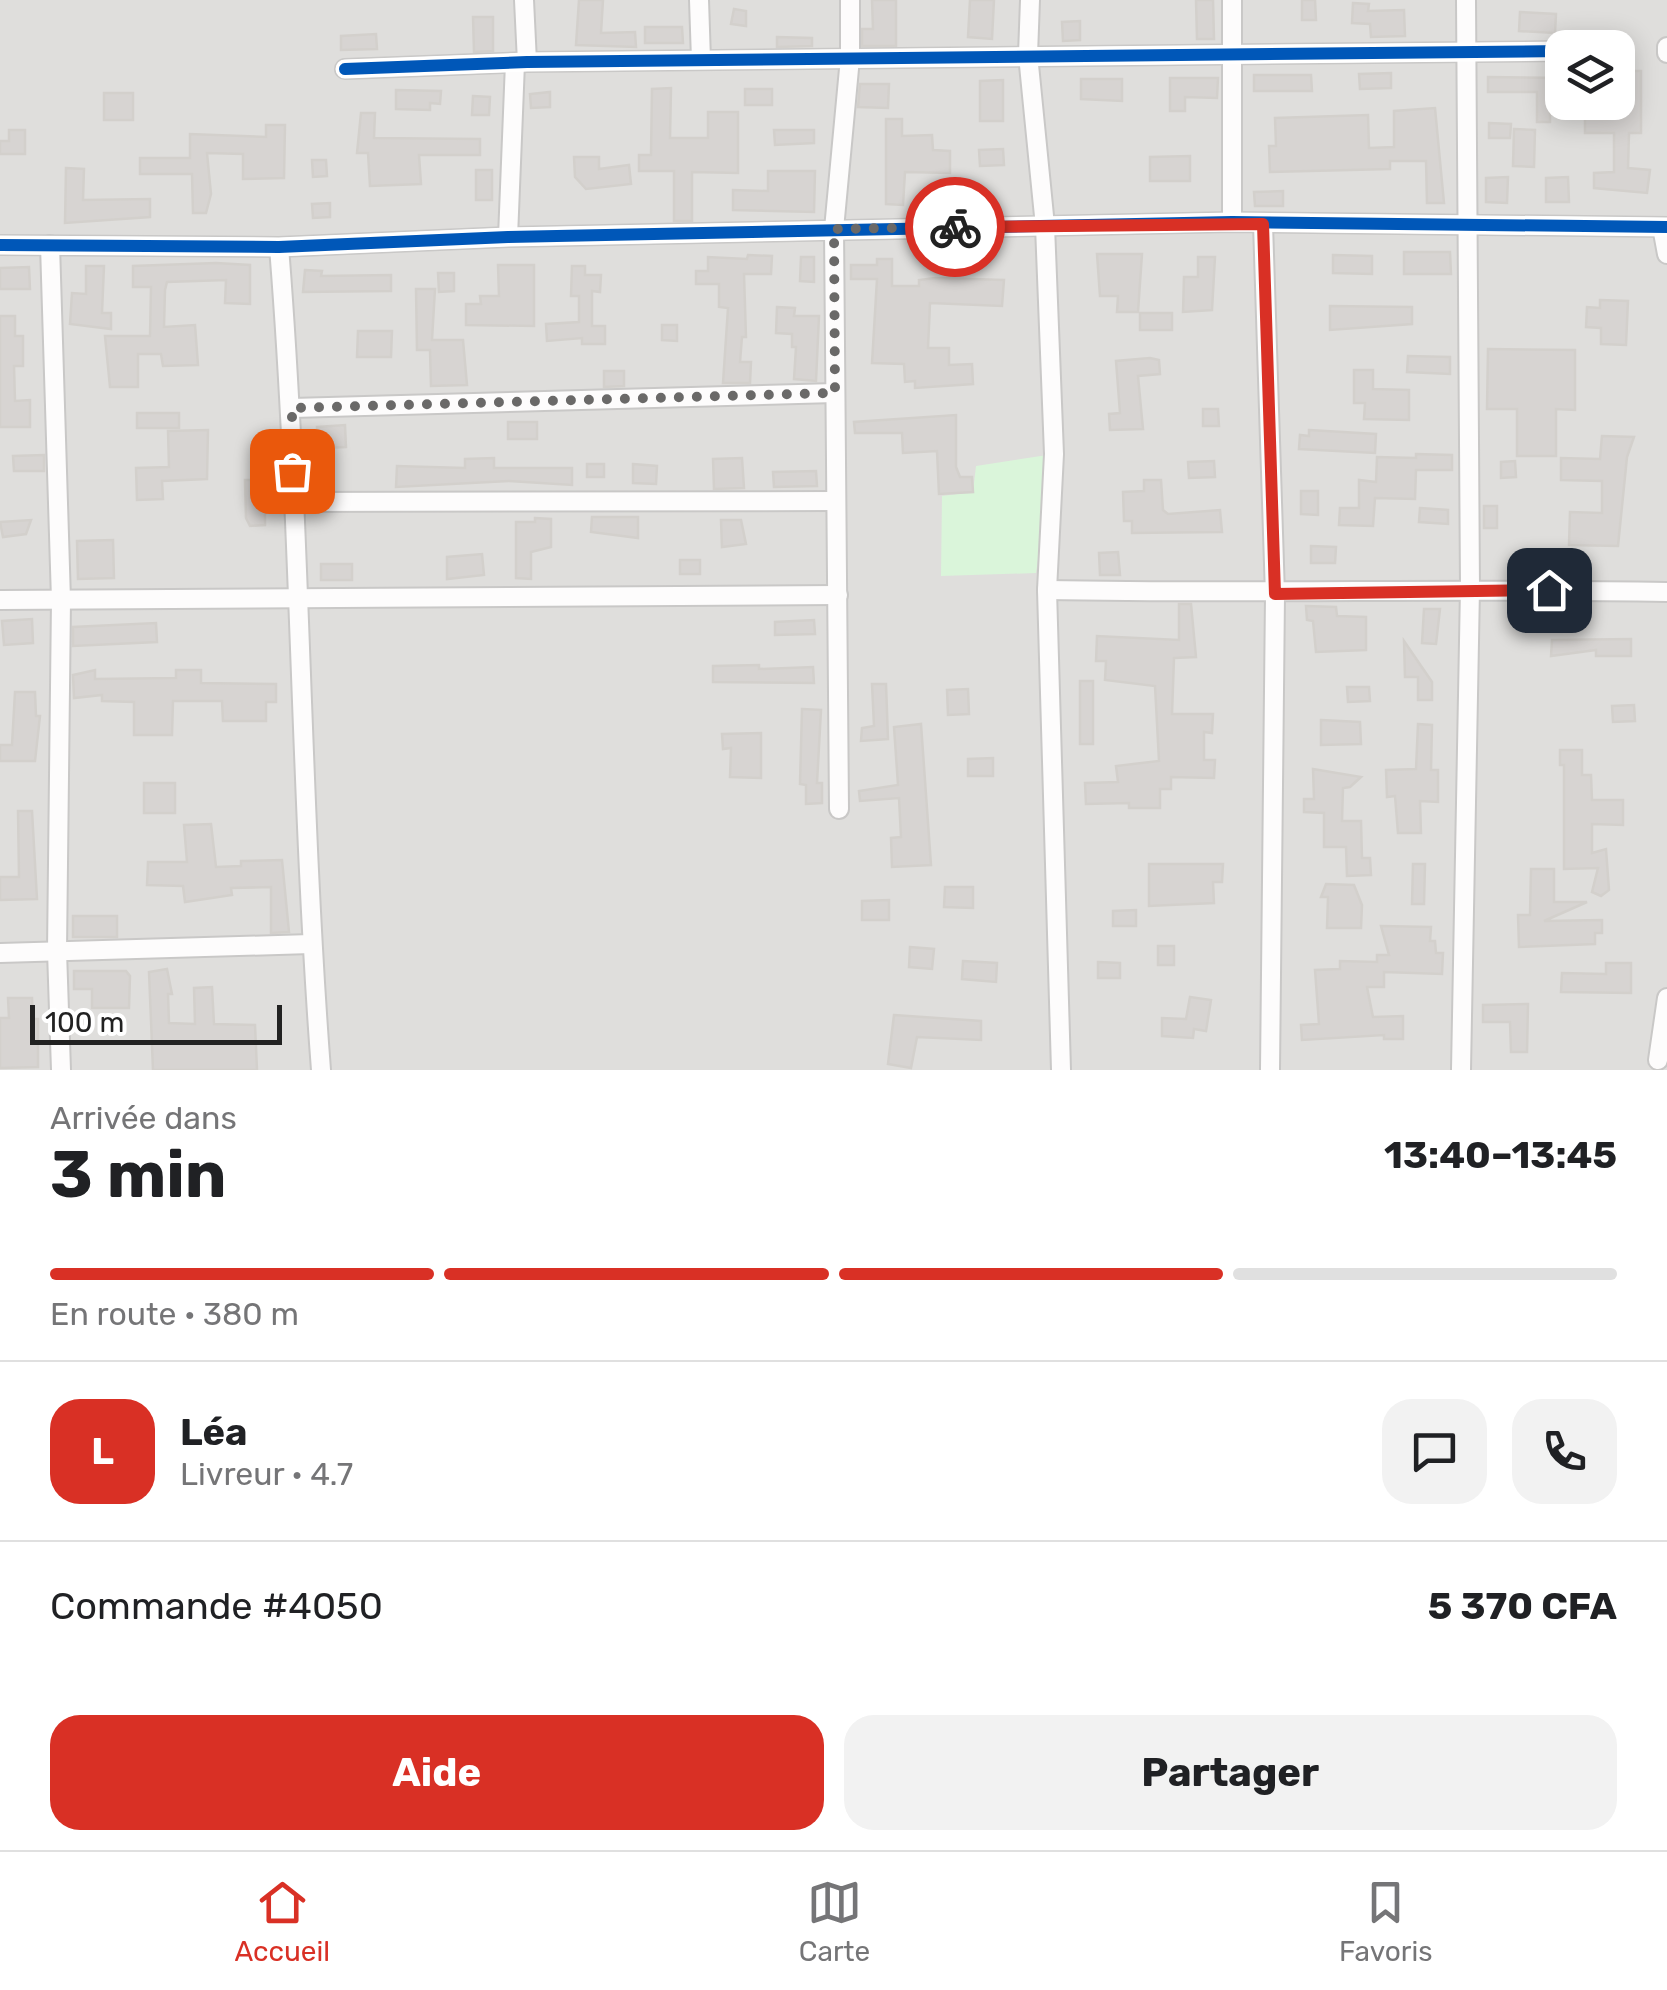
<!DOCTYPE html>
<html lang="fr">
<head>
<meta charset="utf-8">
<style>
	body { margin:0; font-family:Rubik,sans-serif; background:#f2f2f2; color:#202124; height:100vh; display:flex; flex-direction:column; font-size:38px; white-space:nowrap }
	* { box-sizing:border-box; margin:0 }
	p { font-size:32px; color:#757577 }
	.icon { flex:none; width:55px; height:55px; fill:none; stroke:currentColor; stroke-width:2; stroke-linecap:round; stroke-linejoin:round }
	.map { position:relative; height:1070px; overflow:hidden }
	.panel { display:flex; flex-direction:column; background:#fff; flex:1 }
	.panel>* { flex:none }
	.tools { position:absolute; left:1545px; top:30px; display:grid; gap:20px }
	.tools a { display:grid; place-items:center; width:90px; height:90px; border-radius:20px; background:#fff; box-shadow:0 5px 25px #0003; font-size:50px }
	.scale { position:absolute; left:30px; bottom:25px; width:252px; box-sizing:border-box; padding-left:10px; border:5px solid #222; border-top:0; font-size:28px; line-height:35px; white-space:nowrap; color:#222; -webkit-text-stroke:8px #fff; paint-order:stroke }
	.pin { position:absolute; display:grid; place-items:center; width:85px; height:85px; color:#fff; margin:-42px; border-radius:20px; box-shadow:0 5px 15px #0006 }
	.courier { position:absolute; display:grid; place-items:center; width:100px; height:100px; margin:-50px; border:8px solid #d93025; border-radius:50%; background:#fff; color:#222; box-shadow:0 2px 12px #0007 }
	.overview em { font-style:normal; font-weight:700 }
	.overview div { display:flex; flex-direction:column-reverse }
	.overview { display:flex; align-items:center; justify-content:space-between; height:170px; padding:0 50px }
	h1 { font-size:65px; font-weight:700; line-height:75px }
	.bar { display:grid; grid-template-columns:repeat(4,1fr); gap:15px 10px; align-content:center; height:120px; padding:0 50px }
	.bar i { height:12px; border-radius:8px; background:#e0e0e0 }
	.bar .selected { background:#d93025 }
	.bar p { grid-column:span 4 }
	.line { display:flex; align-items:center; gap:25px; padding:0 50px; border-top:2px solid #e0e0e0 }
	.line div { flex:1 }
	.round { display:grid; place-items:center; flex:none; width:105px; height:105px; border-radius:30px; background:#f2f2f2 }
	.primary-button { display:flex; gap:20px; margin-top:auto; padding:20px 50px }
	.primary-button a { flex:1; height:115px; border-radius:30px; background:#d93025; color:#fff; font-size:40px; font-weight:700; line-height:115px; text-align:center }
	.primary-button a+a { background:#f2f2f2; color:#202124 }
	.tab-bar { display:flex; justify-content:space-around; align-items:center; height:140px; border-top:2px solid #e0e0e0; background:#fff; font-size:28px; color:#757577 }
	.tab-bar a { display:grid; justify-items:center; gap:5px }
	.tab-bar .selected { color:#d93025 }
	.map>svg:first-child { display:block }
	.residential { fill:#dfdedc; fill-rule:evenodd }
	.park { fill:#daf5da }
	.building { fill:#d7d4d2; stroke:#d3d0cc; stroke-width:2.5 }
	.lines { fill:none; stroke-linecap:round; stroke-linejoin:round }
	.minor-casing { stroke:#c9c8c7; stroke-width:22 }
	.minor { stroke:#fdfcfc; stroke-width:18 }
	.cycleway-casing { stroke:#fff; stroke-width:19 }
	.cycleway { stroke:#0057b8; stroke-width:12 }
	.done { stroke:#6a6968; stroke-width:10; stroke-dasharray:0 18 }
	.route { stroke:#d93025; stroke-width:12 }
</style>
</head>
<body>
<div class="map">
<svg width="1667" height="1070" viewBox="0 0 1667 1070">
	<rect width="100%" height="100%" fill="#f0eeeb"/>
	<path class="residential" d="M0,0H1667V1070H0ZM1562,48H1618V102H1562Z"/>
	<polygon class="park" points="1054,454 1036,573 941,576 942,496 973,492 976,466"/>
	<g class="building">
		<polygon points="579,0 603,0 601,33 635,32 636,47 576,45"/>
		<polygon points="872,0 896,0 896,46 862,46 862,29 873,29"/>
		<polygon points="970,0 994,0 992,39 968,37"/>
		<polygon points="1196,0 1213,0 1214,39 1197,39"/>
		<polygon points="1302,0 1315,0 1316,20 1302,20"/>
		<polygon points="1353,3 1369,4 1368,11 1404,10 1405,36 1371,37 1370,24 1352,23"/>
		<polygon points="734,9 746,11 746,26 731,24"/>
		<polygon points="1520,12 1556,14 1555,33 1519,31"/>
		<polygon points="473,17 493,17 493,51 474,52"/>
		<polygon points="1080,21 1080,40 1063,41 1062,22"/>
		<polygon points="645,27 682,27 683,43 645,43"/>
		<polygon points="376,34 377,49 341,50 341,36"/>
		<polygon points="777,37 812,38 812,46 777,47"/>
		<polygon points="1618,71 1641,71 1641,133 1629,133 1628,168 1650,170 1647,193 1594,188 1594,173 1614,172 1614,133 1585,133 1585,102 1618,102"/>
		<polygon points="1391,73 1391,88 1360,89 1359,74"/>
		<polygon points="1254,75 1311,75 1312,91 1254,91"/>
		<polygon points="1488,77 1562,78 1562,100 1550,101 1550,122 1537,122 1537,92 1488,92"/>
		<polygon points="1170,78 1218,78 1217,98 1185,97 1185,111 1170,111"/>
		<polygon points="1081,79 1122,79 1122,101 1081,99"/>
		<polygon points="1003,80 1003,121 980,121 980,81"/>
		<polygon points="860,84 889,84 888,108 858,107"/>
		<polygon points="671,88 670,138 708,138 708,112 738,112 738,173 692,172 692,221 674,221 674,171 639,171 639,155 651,155 652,89"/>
		<rect x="745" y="89" width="27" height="16"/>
		<polygon points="396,90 441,91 440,104 430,103 430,110 396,109"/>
		<polygon points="550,92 550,107 531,108 530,94"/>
		<rect x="104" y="93" width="29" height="27"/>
		<polygon points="473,96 490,97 489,115 472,115"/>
		<polygon points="1435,108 1444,203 1427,203 1426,161 1390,161 1390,169 1270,172 1269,146 1276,146 1275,118 1368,115 1369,148 1394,147 1394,111"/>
		<polygon points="361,113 375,113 374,138 480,139 480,155 419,155 421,184 370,186 368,153 357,153"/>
		<polygon points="886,119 902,119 902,136 932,135 933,150 950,151 950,173 905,172 903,205 886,204"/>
		<polygon points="1489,123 1511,124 1510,138 1489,138"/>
		<polygon points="266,125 285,125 284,178 243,179 243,154 207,153 211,194 206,213 193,213 192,174 140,174 140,158 190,158 190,134 266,137"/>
		<polygon points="1514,129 1535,130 1534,167 1513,166"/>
		<polygon points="9,130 25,130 25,154 0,154 0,141 9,141"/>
		<polygon points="774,130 814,130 814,143 775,145"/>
		<polygon points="1003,149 1004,165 980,166 979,150"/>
		<polygon points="1190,156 1190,181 1150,181 1150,157"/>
		<polygon points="574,157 599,157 599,169 629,165 631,184 586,189 575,177"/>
		<polygon points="312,160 326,160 327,176 313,177"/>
		<polygon points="66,168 84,169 83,200 150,199 150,217 65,223"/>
		<rect x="476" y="170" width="16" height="30"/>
		<polygon points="768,171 815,171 814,212 733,210 733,190 768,191"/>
		<polygon points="1508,177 1507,203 1486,202 1486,178"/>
		<polygon points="1568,177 1569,202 1546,202 1546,178"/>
		<polygon points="1283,191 1283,206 1255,206 1254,192"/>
		<polygon points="330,203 330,217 313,218 312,204"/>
		<polygon points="1404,252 1450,252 1451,274 1404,274"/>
		<polygon points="1097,254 1142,254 1138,312 1117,312 1118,296 1100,296"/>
		<polygon points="748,255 772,256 771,274 744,274 746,337 742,337 740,362 751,362 750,383 723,383 728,308 719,307 719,284 696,284 696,271 708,271 708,257 747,259"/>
		<polygon points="1333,255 1372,256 1372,274 1333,273"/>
		<polygon points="801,257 814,257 814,282 800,281"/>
		<polygon points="1198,257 1215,257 1212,310 1183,312 1184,277 1198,277"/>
		<polygon points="877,259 892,259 892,286 919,286 919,280 935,278 1004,280 1002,306 930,303 928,348 949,348 949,365 972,364 973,384 915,388 915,381 905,382 904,364 872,363 877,279 851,279 851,265 877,265"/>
		<polygon points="216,263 250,265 250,304 225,303 226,280 167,282 165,290 164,327 195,325 198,365 163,366 161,354 138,354 138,387 110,387 105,336 150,336 151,287 133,287 133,266"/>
		<polygon points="498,265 534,265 534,326 466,325 466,304 481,304 480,296 499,296"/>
		<polygon points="86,266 104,266 102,313 111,313 111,329 70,324 72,293 86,294"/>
		<polygon points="572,266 585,266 585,275 601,275 600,292 592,291 592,326 605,326 605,344 582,344 582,338 547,341 546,324 579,322 579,296 571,296"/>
		<polygon points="29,267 30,289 0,289 0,268"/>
		<polygon points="305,270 322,271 321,276 391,275 391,291 303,292"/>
		<polygon points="438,273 454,273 454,291 439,292"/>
		<polygon points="416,289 435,289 432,340 463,340 467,385 431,386 430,350 417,350"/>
		<polygon points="1600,300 1628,301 1626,345 1601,344 1601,328 1586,327 1587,307 1600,308"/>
		<polygon points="1330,306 1412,307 1412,324 1330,330"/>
		<polygon points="777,307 795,308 794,316 819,316 816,381 794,379 796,347 792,347 792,334 776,333"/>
		<rect x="1140" y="313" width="32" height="17"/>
		<polygon points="0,316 15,316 15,336 23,336 23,366 14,366 15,401 30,400 30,427 0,427"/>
		<polygon points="662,325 677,325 677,341 662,340"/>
		<polygon points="358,331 392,331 391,357 357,357"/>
		<polygon points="1488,349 1575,350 1575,410 1556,409 1556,456 1517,456 1517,409 1487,409"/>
		<polygon points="1408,356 1450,357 1450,374 1407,372"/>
		<polygon points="1150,358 1159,360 1160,374 1138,376 1143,429 1110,430 1109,414 1120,413 1116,361"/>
		<polygon points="1354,370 1373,370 1373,389 1409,390 1409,420 1364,419 1365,403 1354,403"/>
		<polygon points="604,371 624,371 624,386 604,387"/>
		<polygon points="1203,409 1218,409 1219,426 1203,426"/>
		<rect x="137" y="413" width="42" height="15"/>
		<polygon points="956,415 956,467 960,477 972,477 973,492 939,494 937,451 903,453 902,433 855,433 854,422"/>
		<rect x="508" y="422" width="29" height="17"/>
		<polygon points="345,425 346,447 318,448 317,427"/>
		<polygon points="208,430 207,479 162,481 163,499 137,500 136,468 169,467 168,431"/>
		<polygon points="1309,430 1376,434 1375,453 1299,449 1300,435 1309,436"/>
		<polygon points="1602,436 1634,437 1627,457 1618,546 1569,545 1570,512 1602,513 1602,481 1561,480 1561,458 1600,459"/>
		<polygon points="1416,454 1452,455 1452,470 1416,470 1415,499 1375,498 1373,526 1339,525 1340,508 1359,508 1359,480 1376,482 1377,457 1416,458"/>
		<polygon points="44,455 44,471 14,471 13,456"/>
		<polygon points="494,458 494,468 572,468 572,485 509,481 396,487 397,466 465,468 465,459"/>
		<polygon points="742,458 744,488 714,489 713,459"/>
		<polygon points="1214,461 1215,477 1189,478 1188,462"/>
		<polygon points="1515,461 1516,477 1501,478 1501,462"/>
		<rect x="587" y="464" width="17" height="13"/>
		<polygon points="633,464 657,466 656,484 633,483"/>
		<polygon points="816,471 817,486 774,487 773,472"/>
		<polygon points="245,480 265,480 265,525 250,526 246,518"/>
		<polygon points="1144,480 1161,480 1163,510 1168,514 1220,510 1222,532 1132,533 1132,521 1124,521 1123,492 1144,491"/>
		<polygon points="1301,491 1318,491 1318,515 1301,514"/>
		<rect x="1484" y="506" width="13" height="22"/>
		<polygon points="1420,508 1448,510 1448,524 1419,522"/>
		<polygon points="592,517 638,517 638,538 591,532"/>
		<polygon points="535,518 551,519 551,547 531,552 531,579 516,578 516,522 535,522"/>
		<polygon points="31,520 26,534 3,537 0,522"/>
		<polygon points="721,520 741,520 746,544 722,547"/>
		<polygon points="113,540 114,578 78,579 77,541"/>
		<polygon points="1311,546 1336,547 1335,563 1311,563"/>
		<polygon points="1118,552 1120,575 1100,575 1099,553"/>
		<polygon points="482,554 484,575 447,579 447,557"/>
		<rect x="680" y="560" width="20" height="14"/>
		<rect x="321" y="564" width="31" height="16"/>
		<polygon points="1179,604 1191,604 1196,657 1174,658 1172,714 1213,714 1212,733 1204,732 1204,760 1215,760 1214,778 1171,777 1171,789 1160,789 1160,808 1129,808 1129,803 1086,804 1085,783 1118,782 1116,766 1159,761 1155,686 1105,680 1106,661 1096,661 1097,636 1179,640"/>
		<polygon points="1306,606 1336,607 1337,616 1366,617 1366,650 1316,652 1313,621 1307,620"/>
		<polygon points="1424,609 1440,609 1436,644 1422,643"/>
		<polygon points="32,619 33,643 4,645 2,621"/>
		<polygon points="814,620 815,634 775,635 775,622"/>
		<polygon points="156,623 157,642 73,646 73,627"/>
		<polygon points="1631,639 1631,656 1596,656 1596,650 1551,656 1552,640"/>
		<polygon points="1404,641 1432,682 1432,700 1418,700 1418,677 1405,677"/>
		<polygon points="759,665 759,669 813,667 814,683 713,682 713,666"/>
		<polygon points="95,670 95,679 176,678 176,670 201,670 201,683 276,684 276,702 266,702 266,721 223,721 222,701 173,701 172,735 134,735 134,702 102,701 102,695 74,698 73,675"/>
		<rect x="1080" y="681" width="13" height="63"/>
		<polygon points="872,684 886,684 888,739 861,741 862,728 874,726"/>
		<polygon points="1347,687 1369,687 1370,701 1348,702"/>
		<polygon points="968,689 969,714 948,715 947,690"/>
		<polygon points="15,692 35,692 36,716 40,716 35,761 0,761 0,745 12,745"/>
		<polygon points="1634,705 1635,721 1613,722 1612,706"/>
		<polygon points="802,709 821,710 817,783 822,783 822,803 806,804 806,785 800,784"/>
		<polygon points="1321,720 1360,722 1361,744 1321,745"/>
		<polygon points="921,724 931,865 892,867 891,838 901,837 899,798 860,801 859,791 898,785 894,727"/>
		<polygon points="1418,724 1432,725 1431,770 1438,770 1438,802 1420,801 1421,833 1398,833 1395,796 1387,797 1386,770 1416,769"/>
		<polygon points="761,733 761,778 730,777 731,748 723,749 722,734"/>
		<polygon points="1560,750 1582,750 1582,775 1591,775 1592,800 1623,800 1623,825 1592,824 1592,853 1606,849 1609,890 1601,896 1592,892 1598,868 1564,869 1564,765 1560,765"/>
		<polygon points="993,758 993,776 968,776 968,759"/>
		<polygon points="1313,769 1361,777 1350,787 1343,788 1342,821 1361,821 1362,858 1370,858 1371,875 1347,876 1346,847 1324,847 1324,813 1304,812 1304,799 1314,799"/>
		<rect x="144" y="783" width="31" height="30"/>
		<polygon points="18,811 32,811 37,899 0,900 0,877 19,877"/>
		<polygon points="211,824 216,867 241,866 241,861 282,860 289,932 271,933 271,887 231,888 232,895 185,902 183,886 147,885 148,862 187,862 184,825"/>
		<polygon points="1149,864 1223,864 1222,882 1213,882 1214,903 1149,906"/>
		<polygon points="1413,864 1425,864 1424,904 1412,904"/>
		<polygon points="1531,869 1554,869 1554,902 1587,902 1544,921 1602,920 1602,933 1595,933 1595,944 1519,947 1518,915 1530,915"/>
		<polygon points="1326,884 1354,885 1362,905 1361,928 1327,928 1328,897 1321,897"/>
		<polygon points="945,887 973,887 973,908 944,907"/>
		<polygon points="889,900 889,920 862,920 862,901"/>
		<polygon points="1136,910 1136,926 1113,926 1113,911"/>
		<rect x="73" y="916" width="44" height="21"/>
		<polygon points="1381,926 1431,927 1430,941 1435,941 1436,953 1443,953 1442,974 1384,972 1384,987 1367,987 1373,1017 1403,1016 1403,1039 1384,1039 1384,1035 1302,1040 1301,1025 1319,1024 1315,970 1340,969 1340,961 1377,962 1377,955 1389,955"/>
		<rect x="1158" y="946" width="16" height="19"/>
		<polygon points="910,947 934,949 932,969 909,967"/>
		<polygon points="963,961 997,963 996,982 962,979"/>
		<polygon points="1098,962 1120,963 1120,978 1098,978"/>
		<polygon points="1606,963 1631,963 1631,993 1561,992 1562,973 1606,974"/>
		<polygon points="167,969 172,994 168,994 169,1023 195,1024 194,988 212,987 214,1024 255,1025 257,1070 153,1070 149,972"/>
		<polygon points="74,971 126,971 130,976 129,1008 92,1008 92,989 74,989"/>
		<polygon points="1190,997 1211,1000 1206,1031 1194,1029 1193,1038 1162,1036 1162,1018 1186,1019"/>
		<polygon points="8,998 32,998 33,1019 38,1019 38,1067 0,1068 0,1018 9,1018"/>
		<polygon points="1528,1004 1527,1052 1511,1052 1510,1022 1483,1022 1483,1005"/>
		<polygon points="894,1015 981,1021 981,1040 917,1037 911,1068 888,1064"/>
	</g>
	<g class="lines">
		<defs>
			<g id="minor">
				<polyline points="524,0 527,62"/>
				<polyline points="699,0 701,60"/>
				<polyline points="1030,0 1028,55 1045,226 1054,454 1047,590 1061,1070"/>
				<polyline points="1667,53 1667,47"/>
				<polyline points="345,69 527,62 1562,51"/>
				<polyline points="1232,222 1232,0"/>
				<polyline points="1263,224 1275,595 1270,1070"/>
				<polyline points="1662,227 1667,254"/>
				<polyline points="508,237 515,63"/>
				<polyline points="0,245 279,247 508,237 1232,222 1667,227"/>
				<polyline points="50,245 61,600 57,951 61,1070"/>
				<path d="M279,247C301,520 300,796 321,1070"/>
				<polyline points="292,408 835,393"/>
				<polyline points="292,502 836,501"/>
				<path d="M1047,590C1254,594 1460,588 1667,592"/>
				<polyline points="0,600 838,595"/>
				<polyline points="839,809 834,229 850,58 850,0"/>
				<polyline points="0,953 311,944"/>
				<polyline points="1658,1060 1667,998"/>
				<polyline points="1461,1070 1470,588 1466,0"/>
			</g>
		</defs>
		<use href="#minor" class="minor-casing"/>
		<use href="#minor" class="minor"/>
		<defs>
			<g id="cycleway">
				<polyline points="345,69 527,62 1562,51"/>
				<polyline points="0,245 279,247 508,237 1232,222 1667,227"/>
			</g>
		</defs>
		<use href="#cycleway" class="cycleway-casing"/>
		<use href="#cycleway" class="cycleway"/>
	</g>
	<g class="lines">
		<polyline class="done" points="292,471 292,408 835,393 834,229 955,227"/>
		<polyline class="route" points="955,227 1263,224 1275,594 1549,590"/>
	</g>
</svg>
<div class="tools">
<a><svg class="icon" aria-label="layers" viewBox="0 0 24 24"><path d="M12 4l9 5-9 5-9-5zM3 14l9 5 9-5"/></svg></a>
</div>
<div class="scale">100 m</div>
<div class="pin" style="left:292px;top:471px;background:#ea580c"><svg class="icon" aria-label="bag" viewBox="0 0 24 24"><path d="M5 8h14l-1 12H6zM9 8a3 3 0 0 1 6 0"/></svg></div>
<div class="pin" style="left:1549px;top:590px;background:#1f2937"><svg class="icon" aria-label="home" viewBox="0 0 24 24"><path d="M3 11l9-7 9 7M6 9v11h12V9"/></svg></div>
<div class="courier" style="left:955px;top:227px"><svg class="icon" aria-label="bike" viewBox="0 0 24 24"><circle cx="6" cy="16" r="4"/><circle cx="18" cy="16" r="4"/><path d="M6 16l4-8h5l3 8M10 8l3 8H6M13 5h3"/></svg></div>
</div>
<section class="panel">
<div class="overview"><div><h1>3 min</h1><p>Arrivée dans</p></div><em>13:40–13:45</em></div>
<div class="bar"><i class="selected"></i><i class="selected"></i><i class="selected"></i><i></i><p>En route · 380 m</p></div>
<div class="line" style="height:180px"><b class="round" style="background:#d93025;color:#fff">L</b><div><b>Léa</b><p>Livreur · 4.7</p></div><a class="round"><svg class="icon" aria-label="chat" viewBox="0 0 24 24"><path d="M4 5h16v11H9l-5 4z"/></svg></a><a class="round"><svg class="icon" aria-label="phone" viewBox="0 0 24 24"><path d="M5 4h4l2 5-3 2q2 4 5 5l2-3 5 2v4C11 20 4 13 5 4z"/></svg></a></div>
<div class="line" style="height:130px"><div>Commande #4050</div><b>5 370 CFA</b></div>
<div class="primary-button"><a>Aide</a><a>Partager</a></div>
</section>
<nav class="tab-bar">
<a class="selected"><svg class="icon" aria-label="home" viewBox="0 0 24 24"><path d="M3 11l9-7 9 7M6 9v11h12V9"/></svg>Accueil</a>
<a><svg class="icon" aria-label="map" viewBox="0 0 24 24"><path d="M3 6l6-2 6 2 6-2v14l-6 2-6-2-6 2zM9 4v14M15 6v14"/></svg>Carte</a>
<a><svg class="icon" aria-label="saved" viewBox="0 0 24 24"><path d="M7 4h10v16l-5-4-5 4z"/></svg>Favoris</a>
</nav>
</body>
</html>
